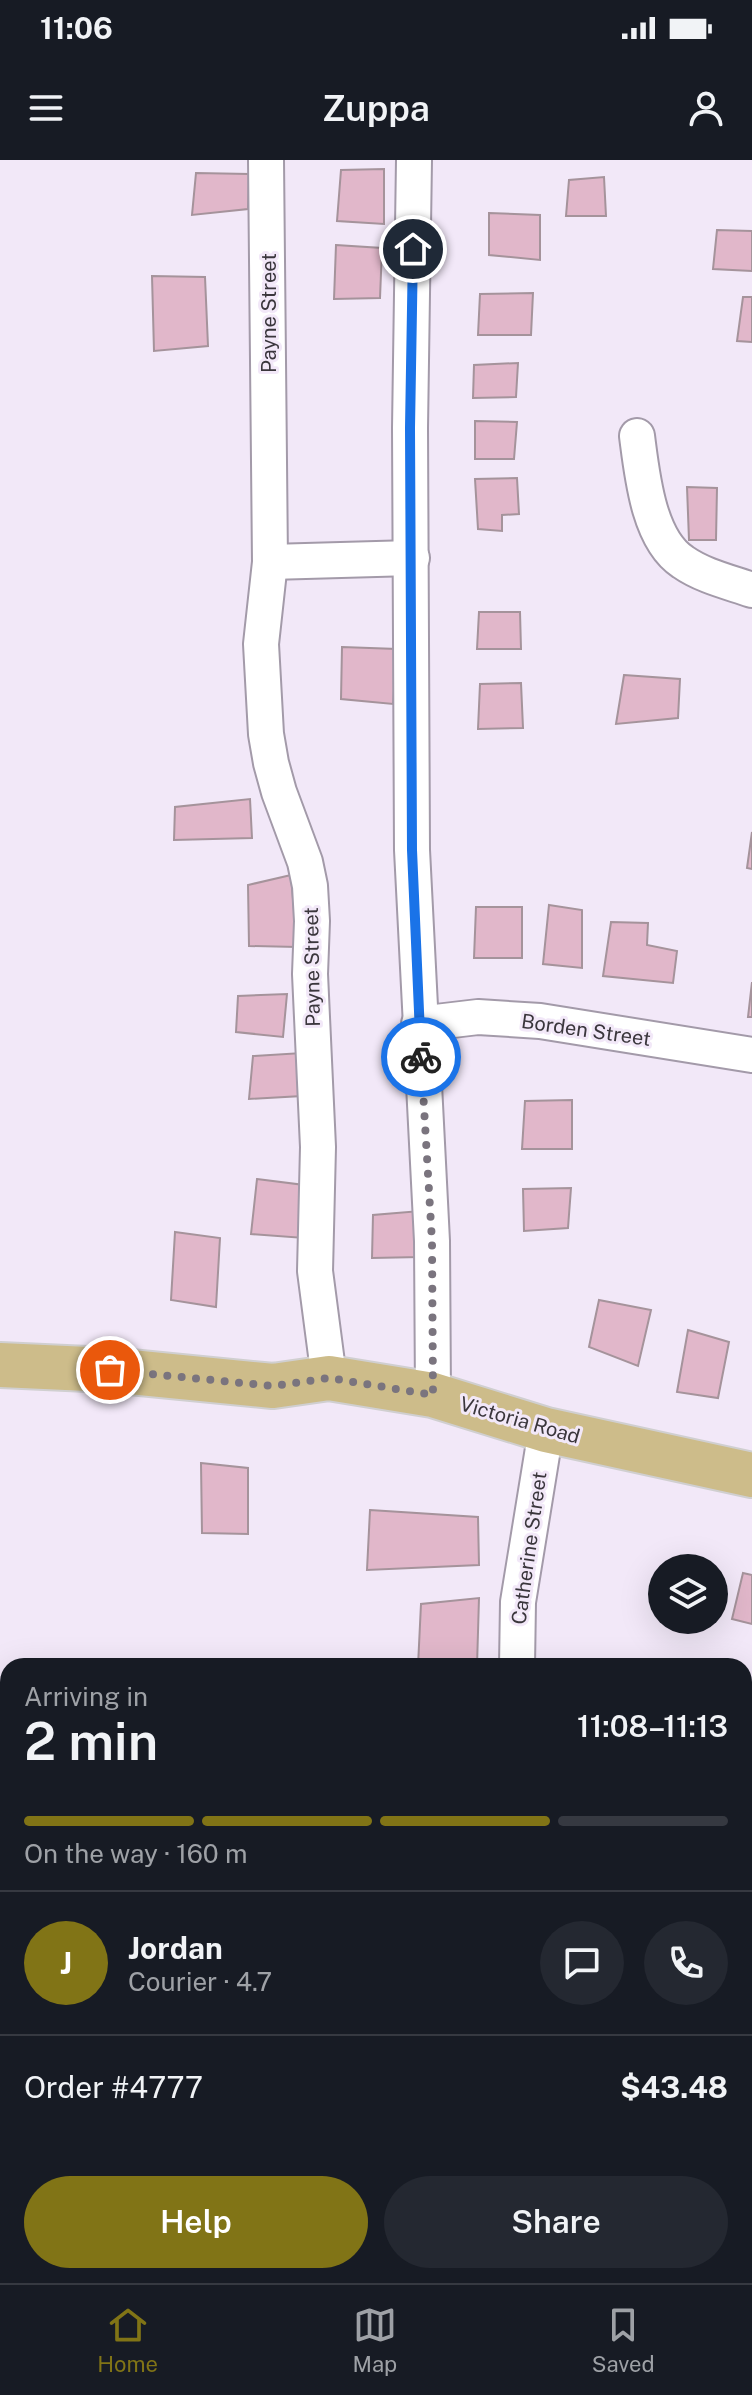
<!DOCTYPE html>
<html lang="en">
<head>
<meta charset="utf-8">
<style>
	body { margin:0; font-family:"Public Sans",sans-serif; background:#242831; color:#f1f3f6; height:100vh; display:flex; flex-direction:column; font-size:30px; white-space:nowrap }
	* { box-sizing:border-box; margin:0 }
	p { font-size:26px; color:#9ea1a6 }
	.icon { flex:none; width:44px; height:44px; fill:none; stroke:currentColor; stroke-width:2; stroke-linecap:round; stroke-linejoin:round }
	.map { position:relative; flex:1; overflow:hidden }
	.side { position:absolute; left:0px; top:1498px; width:752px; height:626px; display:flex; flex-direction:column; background:#171b24; border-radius:24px 24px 0 0; box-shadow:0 8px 32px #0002 }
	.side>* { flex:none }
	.tools { position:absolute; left:648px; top:1394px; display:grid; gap:16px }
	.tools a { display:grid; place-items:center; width:80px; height:80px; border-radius:50%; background:#171b24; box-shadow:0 8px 32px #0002; font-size:40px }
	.pin { position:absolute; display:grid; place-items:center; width:68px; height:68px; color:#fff; margin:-34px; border:4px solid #fff; border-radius:50%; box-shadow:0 2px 8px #0007 }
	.courier { position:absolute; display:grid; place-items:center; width:80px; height:80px; margin:-40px; border:6px solid #1a73e8; border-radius:50%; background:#fff; color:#222; box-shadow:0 2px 10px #0007 }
	.head em { font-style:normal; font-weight:600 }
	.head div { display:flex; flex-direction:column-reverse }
	.head { display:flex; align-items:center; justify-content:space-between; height:136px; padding:0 24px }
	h1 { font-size:52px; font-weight:600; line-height:60px }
	.bar { display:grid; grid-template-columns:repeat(4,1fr); gap:12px 8px; align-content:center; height:96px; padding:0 24px }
	.bar i { height:10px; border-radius:6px; background:#363941 }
	.bar .selected { background:#817416 }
	.bar p { grid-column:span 4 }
	.line { display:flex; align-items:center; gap:20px; padding:0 24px; border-top:2px solid #363941 }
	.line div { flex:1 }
	.round { display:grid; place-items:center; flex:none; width:84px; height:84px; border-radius:42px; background:#242831 }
	.primary-button { display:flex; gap:16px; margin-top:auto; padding:16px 24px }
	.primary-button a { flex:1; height:92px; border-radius:48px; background:#817416; color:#fff; font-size:32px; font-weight:600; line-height:92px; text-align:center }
	.primary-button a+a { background:#242831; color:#f1f3f6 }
	.status { display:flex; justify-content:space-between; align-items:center; height:56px; padding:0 40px; background:#171b24; direction:ltr }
	.status svg { height:22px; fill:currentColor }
	header { display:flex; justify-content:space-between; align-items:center; height:104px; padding:0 24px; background:#171b24; font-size:36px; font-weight:600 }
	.tab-bar { display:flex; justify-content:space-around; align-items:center; height:112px; border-top:2px solid #363941; background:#171b24; font-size:22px; color:#9ea1a6 }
	.tab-bar a { display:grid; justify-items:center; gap:4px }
	.tab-bar .selected { color:#817416 }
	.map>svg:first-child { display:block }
	.building { fill:#e1b7ca; stroke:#a5939b; stroke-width:2 }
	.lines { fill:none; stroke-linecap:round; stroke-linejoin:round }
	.street-casing { stroke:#a39aa9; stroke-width:38 }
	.primary-casing { stroke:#d0cfd0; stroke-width:48 }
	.street { stroke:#fff; stroke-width:34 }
	.primary { stroke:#cdbc8a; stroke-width:44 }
	.done { stroke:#7a747e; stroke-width:8; stroke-dasharray:0 14.4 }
	.route { stroke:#1a73e8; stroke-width:10 }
	.labels { text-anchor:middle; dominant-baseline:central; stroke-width:6; stroke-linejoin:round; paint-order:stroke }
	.street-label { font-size:20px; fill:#3a363c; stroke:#f2e8f8 }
</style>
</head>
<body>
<div class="status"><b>11:06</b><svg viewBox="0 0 49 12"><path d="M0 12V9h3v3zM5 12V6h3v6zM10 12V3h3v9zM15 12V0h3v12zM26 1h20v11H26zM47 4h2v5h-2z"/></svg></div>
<header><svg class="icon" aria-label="menu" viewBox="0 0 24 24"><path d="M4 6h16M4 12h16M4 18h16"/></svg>Zuppa<svg class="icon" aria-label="person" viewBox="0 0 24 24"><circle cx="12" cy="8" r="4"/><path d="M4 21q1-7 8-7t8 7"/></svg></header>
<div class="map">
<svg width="752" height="2123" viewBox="0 0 752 2123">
	<rect width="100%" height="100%" fill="#f2e8f8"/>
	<g class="building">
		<polygon points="384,9 384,64 337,61 341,10"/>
		<polygon points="196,13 249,14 248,49 192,55"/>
		<polygon points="604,17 606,56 566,56 569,20"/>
		<polygon points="489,53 540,55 540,100 489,95"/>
		<polygon points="717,70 752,71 752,111 713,109"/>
		<polygon points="336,85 382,88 380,138 334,139"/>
		<polygon points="152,116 205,117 208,186 154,191"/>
		<polygon points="533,133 531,175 478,175 480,134"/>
		<polygon points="743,137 752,137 752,182 737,181"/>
		<polygon points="518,203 516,237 473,238 474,205"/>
		<polygon points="475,261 517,262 514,299 475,299"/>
		<polygon points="517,318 519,354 502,355 502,371 478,369 475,319"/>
		<polygon points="687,327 717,328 716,380 689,380"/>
		<polygon points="479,452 520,452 521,489 477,489"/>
		<polygon points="342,487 397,489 393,544 341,539"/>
		<polygon points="624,515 680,519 678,558 616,564"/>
		<polygon points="521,523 523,568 478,569 480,524"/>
		<polygon points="250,639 252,678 174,680 175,647"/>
		<polygon points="752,672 752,709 747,708"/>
		<polygon points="291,715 297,787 249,786 248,725"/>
		<polygon points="549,745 582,750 582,808 543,804"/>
		<polygon points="476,747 522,747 522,798 474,798"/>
		<polygon points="611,762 648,763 647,785 677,791 673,823 603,816"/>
		<polygon points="752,822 752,857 748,857"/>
		<polygon points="287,834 283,877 236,872 238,836"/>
		<polygon points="302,893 302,936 249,939 253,896"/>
		<polygon points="572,940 572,989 522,989 525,941"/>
		<polygon points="257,1019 304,1025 304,1078 251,1074"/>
		<polygon points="571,1028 568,1068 524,1071 523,1029"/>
		<polygon points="420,1051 420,1097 372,1098 373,1055"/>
		<polygon points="175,1072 220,1078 216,1147 171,1140"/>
		<polygon points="599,1140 651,1150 638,1206 589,1187"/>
		<polygon points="688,1170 729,1182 718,1238 677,1232"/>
		<polygon points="201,1303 248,1308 248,1374 202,1373"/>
		<polygon points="370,1350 478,1357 479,1405 367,1410"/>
		<polygon points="743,1413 752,1415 752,1464 732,1459"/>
		<polygon points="479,1438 477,1506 418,1506 421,1444"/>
	</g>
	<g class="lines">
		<defs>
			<g id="street">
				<polyline points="266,0 270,402 261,484 266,574 271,603 279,632 305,702 310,726 312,761 310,814 318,987 315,1111 329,1218"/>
				<polyline points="414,0 410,268 412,690 432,1081 433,1235"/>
				<path d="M637,276C642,314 648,379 683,402C703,416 729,422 752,430"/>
				<polyline points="270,402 412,398"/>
				<polyline points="419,864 478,857 540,861 752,895"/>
				<polyline points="517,1506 518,1442 546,1270"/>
				<polyline points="505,2123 505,2116"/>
			</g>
			<polyline id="primary" points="0,1205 110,1210 273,1226 329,1218 433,1235 546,1270 752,1315"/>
		</defs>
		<use href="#street" class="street-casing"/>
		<use href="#primary" class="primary-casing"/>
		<use href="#street" class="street"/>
		<use href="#primary" class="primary"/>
	</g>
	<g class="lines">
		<polyline class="done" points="110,1210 273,1226 329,1218 433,1235 432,1081 421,897"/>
		<polyline class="route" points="413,89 410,268 412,690 421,897"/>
	</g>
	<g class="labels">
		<g class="street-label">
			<text transform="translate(269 153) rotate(-90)">Payne Street</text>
			<text transform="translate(312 807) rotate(-91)">Payne Street</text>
			<text transform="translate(586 870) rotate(8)">Borden Street</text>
			<text transform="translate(520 1260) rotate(16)">Victoria Road</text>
			<text transform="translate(529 1388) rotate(-82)">Catherine Street</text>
		</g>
	</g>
</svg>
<div class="tools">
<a><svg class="icon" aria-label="layers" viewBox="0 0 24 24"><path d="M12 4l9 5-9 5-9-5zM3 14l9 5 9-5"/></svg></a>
</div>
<div class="pin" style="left:110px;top:1210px;background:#ea580c"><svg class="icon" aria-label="bag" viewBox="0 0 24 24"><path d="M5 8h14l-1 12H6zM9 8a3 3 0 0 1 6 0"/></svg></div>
<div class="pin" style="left:413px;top:89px;background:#1f2937"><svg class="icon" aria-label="home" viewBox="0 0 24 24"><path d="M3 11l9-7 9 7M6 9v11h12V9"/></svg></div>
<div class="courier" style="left:421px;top:897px"><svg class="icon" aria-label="bike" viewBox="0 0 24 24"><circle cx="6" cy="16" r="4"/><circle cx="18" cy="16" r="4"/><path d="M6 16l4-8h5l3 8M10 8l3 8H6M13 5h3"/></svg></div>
<section class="side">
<div class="head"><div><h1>2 min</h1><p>Arriving in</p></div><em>11:08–11:13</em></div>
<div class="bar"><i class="selected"></i><i class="selected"></i><i class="selected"></i><i></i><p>On the way · 160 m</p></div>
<div class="line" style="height:144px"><b class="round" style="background:#817416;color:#fff">J</b><div><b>Jordan</b><p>Courier · 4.7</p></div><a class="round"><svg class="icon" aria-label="chat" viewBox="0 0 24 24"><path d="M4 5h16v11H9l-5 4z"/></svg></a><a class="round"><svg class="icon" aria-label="phone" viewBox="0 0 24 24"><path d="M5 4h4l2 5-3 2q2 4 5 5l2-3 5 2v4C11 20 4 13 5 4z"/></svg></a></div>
<div class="line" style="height:104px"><div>Order #4777</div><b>$43.48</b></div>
<div class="primary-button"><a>Help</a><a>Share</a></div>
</section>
</div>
<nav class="tab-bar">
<a class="selected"><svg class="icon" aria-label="home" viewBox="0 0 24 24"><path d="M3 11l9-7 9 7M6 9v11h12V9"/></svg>Home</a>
<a><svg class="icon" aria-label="map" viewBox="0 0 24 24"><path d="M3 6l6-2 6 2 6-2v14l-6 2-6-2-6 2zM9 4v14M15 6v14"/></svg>Map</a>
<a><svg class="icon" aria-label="saved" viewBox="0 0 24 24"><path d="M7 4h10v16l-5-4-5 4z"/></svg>Saved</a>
</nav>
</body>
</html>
